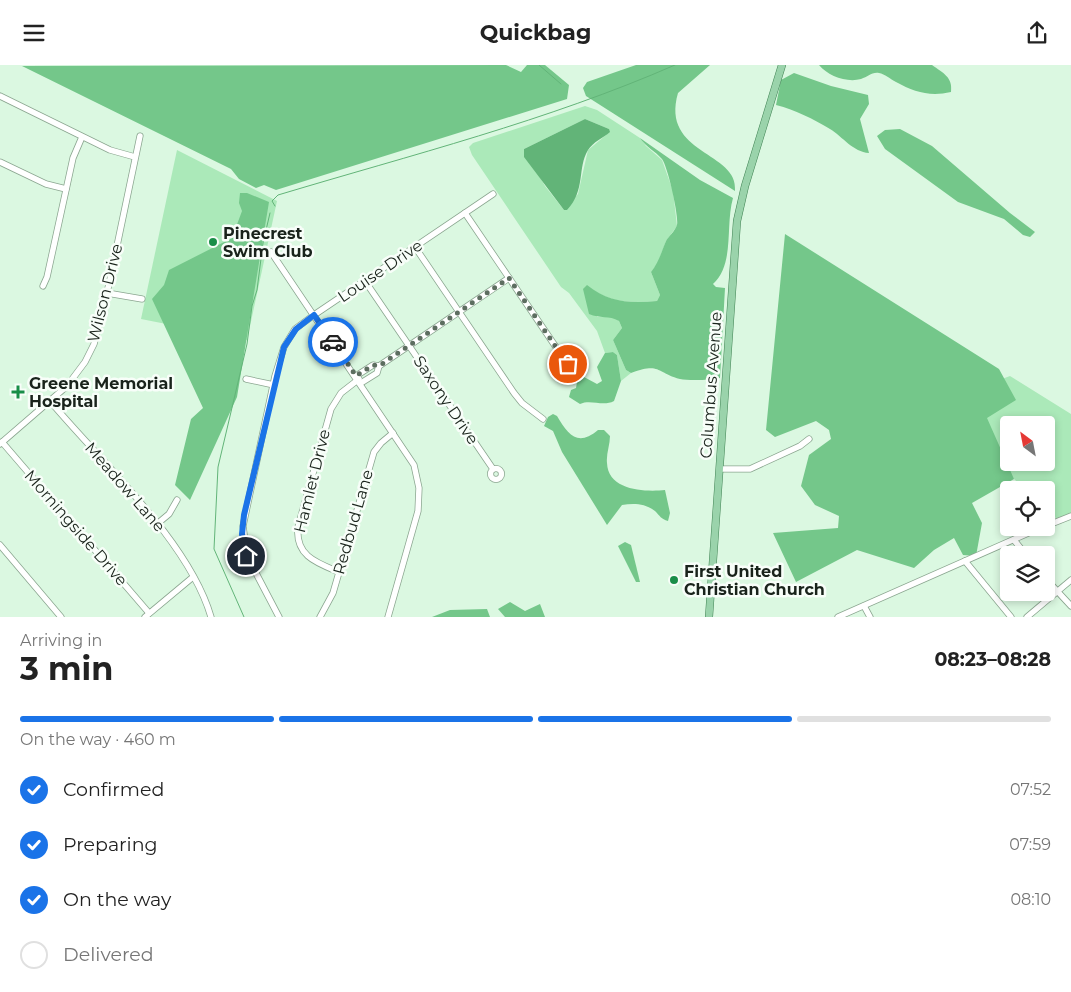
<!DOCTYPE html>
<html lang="en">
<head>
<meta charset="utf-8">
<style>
	body { margin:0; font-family:Montserrat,sans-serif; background:#f6f6f6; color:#222; height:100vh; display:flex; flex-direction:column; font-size:19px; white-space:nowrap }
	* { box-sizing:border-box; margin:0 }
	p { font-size:16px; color:#767676 }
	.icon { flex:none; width:28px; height:28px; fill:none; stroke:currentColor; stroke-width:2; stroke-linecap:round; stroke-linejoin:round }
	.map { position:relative; height:552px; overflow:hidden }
	.drawer { display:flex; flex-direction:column; background:#fff; flex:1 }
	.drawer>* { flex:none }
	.needle { width:32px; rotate:328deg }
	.controls { position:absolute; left:1000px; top:351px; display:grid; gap:10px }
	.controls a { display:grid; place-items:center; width:55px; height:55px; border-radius:5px; background:#fff; box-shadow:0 2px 8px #0003; font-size:25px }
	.pin { position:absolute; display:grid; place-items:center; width:42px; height:42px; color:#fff; margin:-21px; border:2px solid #fff; border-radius:50%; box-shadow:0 1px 5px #0007 }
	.courier { position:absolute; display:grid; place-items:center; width:50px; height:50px; margin:-25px; border:4px solid #1a73e8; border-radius:50%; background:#fff; color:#222; box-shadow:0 1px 6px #0007 }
	.overview em { font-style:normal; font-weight:700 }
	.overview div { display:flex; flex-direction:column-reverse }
	.overview { display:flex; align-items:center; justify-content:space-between; height:85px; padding:0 20px }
	h1 { font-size:32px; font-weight:700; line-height:38px }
	.bar { display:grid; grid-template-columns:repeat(4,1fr); gap:8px 5px; align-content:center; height:60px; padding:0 20px }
	.bar i { height:6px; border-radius:4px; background:#e0e0e0 }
	.bar .selected { background:#1a73e8 }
	.bar p { grid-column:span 4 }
	ol { padding:0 20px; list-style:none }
	li { display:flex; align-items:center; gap:15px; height:55px }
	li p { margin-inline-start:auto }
	li .icon { padding:5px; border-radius:50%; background:#1a73e8; color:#fff; stroke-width:4 }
	li:last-child { color:#767676 }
	li i { width:28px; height:28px; border:2px solid #e0e0e0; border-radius:50% }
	header { display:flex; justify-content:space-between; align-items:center; height:65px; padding:0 20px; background:#fff; font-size:22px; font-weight:700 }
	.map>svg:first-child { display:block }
	.green { fill:#abe9b9; fill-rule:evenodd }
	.forest { fill:#74c78a }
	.water { fill:#62b478 }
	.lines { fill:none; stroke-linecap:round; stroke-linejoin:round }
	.stream { stroke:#62b478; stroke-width:1 }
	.minor-casing { stroke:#8ba690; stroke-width:7 }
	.major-casing { stroke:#418354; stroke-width:8 }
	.minor { stroke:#fff; stroke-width:5.5 }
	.major { stroke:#9ad3ab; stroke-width:7 }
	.done { stroke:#5d6e60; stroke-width:5; stroke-dasharray:0 9 }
	.route { stroke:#1a73e8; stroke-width:6 }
	.poi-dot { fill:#198e48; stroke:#f8fef9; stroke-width:2 }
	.labels { text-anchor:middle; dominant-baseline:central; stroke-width:5; stroke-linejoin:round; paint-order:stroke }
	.poi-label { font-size:16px; font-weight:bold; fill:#19231b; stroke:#f8fef9; text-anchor:start }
	.street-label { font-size:16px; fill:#19231b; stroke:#f8fef9 }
</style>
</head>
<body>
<header><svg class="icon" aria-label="menu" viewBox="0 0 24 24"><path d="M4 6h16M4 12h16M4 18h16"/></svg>Quickbag<svg class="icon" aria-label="share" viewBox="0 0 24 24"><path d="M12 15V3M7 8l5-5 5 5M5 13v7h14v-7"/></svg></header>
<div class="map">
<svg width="1071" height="552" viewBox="0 0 1071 552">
	<rect width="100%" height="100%" fill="#dbf8e1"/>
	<g class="green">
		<path d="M585,41L597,45L640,73L646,81L662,95L673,126L677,161L666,176L658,198L651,207L660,230L657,236C630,238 609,238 587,221L597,252L612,251L619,256L622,263L613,275L626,305L631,308L621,316L617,290L613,287L605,288L597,266L569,228L561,222L472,90L469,82L473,78ZM585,54L609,64L606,70L588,85L578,129L564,145L545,121L524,84Z"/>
		<polygon points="177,85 277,136 247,275 141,254"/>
		<path d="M1010,311L1071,349V451L1058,455L1046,444V425H1026L1014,414L974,358L983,321ZM1009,360H1046V398H1009Z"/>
	</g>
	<g class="forest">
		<polygon points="506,0 521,7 527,0 545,0 569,20 567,34 276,125 264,120 256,123 239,114 231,104 22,1"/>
		<path d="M636,0H710L678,28C660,90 739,86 735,126L586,31L583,23L587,17Z"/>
		<path d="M819,0H932C943,8 953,12 951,27C930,32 914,27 896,17C890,14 885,9 879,8C871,7 868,12 861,14C847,18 828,11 819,0Z"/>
		<path d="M794,8L831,21L868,30L869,39L860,54L869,88C853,87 843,72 830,64C813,54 796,45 776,40L781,15Z"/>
		<polygon points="900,64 932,81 1010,148 1035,167 1030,172 1023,170 1004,154 958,137 885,84 877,71 885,65"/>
		<path d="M640,73L700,115L733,133C725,161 735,199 713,219L716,222L725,223L720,313C712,315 689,316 680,314C656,308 661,297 631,308L626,305L613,275L622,263L619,256C609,250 600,254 589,249L583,224L587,220C609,238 630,238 657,236L660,230L651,207C659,197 661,188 666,176C669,171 675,166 677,160C679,152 668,102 662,94C655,86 646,82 640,73Z"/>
		<polygon points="240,128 247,128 269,137 237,332 190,435 175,420 191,354 203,343 152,234 164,220 169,205 232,173 242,146 239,138"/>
		<polygon points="785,169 999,304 1016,335 987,353 1014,414 972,438 982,458 976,491 963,490 954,473 934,485 914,503 857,485 796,517 773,468 838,463 839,451 815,440 801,421 809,390 831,374 829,365 816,356 775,372 766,365"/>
		<path d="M613,287L617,290L621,316L614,336C603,342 591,334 580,339L569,332L571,325L576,323L577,317L584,312L597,319L602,316L597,302L605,288Z"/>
		<path d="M553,349L557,351C568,370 578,382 598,365H604L610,371C610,380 606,389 607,398C608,426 646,427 665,425L670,448L668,456C661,454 660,451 655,446C645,438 633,438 622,440L607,460L562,387L553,366L544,361L548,352Z"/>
		<polygon points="625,477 631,480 640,517 636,517 618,481"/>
		<polygon points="510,537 525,546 540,539 545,552 505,552 498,544"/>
		<polygon points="487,544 490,552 432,552 450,545"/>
	</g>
	<path class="water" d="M585,54L609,64L610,67C603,73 593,77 588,85C577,103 586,125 567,145H564L524,92V84Z"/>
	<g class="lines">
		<g class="stream">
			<polyline points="539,0 561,19"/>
			<path d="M275,141L272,136L278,130C411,90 547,56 675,0"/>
			<polyline points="244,552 214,484 218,402 247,279 252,241 257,225 263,178 270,148"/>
		</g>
		<defs>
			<g id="minor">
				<polyline points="0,31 110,85 135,92"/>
				<polyline points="0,97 46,119 66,124"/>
				<polyline points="465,148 562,291"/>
				<polyline points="415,182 514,328 522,338 543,354"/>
				<polyline points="271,187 414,400 419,423 418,446 388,552"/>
				<polyline points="365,216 493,404"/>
				<polyline points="43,221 47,212 73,93 82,72"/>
				<polyline points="107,228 142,234"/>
				<circle cx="565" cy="295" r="5.5"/>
				<polyline points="356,311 373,300 379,301 509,213"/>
				<polyline points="246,314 274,320"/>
				<polyline points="361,318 377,308 379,301"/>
				<path d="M50,336C101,397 189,476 211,552"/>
				<polyline points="2,377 149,548"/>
				<polyline points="0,379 67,321 85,297 94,279 109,219 140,71"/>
				<circle cx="496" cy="409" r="5.5"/>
				<polyline points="720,404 750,404 800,381 809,374"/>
				<polyline points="157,459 169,449 177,435"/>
				<polyline points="1046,461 1071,451"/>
				<polyline points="1014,475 1026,490"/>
				<polyline points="0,480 61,552"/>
				<polyline points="965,496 1011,552"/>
				<path d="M339,507C317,498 295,491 298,462L331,344L341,328L359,314"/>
				<polyline points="1046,514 1071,541"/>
				<polyline points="864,541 870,552"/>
				<polyline points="145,552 193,512"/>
				<polyline points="279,552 247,491 243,461 275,311 284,282 295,264 314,250 493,129"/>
				<polyline points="320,552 333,528 374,387 381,378 393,368"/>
				<polyline points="838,552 1042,462"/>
				<polyline points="1027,552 1071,515"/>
			</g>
			<polyline id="major" points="709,552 737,156 745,121 782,0"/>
		</defs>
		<use href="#minor" class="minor-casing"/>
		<use href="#major" class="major-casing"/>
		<use href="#minor" class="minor"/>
		<use href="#major" class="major"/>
	</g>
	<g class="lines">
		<polyline class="done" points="333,277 356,311 373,300 379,301 509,213 562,291 569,292 568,299"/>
		<polyline class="route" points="246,491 242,469 244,450 284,282 296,264 314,250 333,277"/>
	</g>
	<g class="poi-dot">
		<circle cx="213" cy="177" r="5"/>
		<path d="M15.5 319.5h5v5h5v5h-5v5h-5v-5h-5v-5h5z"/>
		<circle cx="674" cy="515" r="5"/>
	</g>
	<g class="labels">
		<g class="poi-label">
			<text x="223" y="168">Pinecrest<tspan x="223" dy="18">Swim Club</tspan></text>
			<text x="29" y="318">Greene Memorial<tspan x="29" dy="18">Hospital</tspan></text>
			<text x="684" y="506">First United<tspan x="684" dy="18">Christian Church</tspan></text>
		</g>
		<g class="street-label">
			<text transform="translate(380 206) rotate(-34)">Louise Drive</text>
			<text transform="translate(105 228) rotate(-76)">Wilson Drive</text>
			<text transform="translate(711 320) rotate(-86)">Columbus Avenue</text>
			<text transform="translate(446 335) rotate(56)">Saxony Drive</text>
			<text transform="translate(312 416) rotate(-76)">Hamlet Drive</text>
			<text transform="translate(125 422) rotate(49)">Meadow Lane</text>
			<text transform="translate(353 457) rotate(-74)">Redbud Lane</text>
			<text transform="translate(76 463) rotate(49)">Morningside Drive</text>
		</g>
	</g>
</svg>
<div class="controls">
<a><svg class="needle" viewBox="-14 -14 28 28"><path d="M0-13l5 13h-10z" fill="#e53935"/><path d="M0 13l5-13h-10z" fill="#767676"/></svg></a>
<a><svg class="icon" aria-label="locate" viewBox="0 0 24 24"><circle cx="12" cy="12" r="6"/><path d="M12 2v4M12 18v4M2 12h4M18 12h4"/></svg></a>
<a><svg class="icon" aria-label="layers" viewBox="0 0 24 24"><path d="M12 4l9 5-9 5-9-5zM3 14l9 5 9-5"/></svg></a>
</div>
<div class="pin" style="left:568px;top:299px;background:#ea580c"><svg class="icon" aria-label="bag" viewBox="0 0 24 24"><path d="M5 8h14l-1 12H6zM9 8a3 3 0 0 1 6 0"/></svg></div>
<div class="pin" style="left:246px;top:491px;background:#1f2937"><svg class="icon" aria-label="home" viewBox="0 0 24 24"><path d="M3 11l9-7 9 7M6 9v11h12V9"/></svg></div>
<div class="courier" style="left:333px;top:277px"><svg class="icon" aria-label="car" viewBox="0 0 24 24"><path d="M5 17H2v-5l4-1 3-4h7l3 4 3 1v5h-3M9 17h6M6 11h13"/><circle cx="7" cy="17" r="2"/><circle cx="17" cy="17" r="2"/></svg></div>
</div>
<section class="drawer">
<div class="overview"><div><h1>3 min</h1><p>Arriving in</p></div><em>08:23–08:28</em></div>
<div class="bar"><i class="selected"></i><i class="selected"></i><i class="selected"></i><i></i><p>On the way · 460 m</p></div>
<ol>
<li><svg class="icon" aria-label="check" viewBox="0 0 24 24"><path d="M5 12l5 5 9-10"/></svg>Confirmed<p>07:52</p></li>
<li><svg class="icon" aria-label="check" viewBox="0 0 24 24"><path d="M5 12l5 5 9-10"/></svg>Preparing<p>07:59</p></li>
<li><svg class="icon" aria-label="check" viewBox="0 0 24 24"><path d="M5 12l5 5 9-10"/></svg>On the way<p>08:10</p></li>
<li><i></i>Delivered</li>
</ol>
</section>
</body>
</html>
